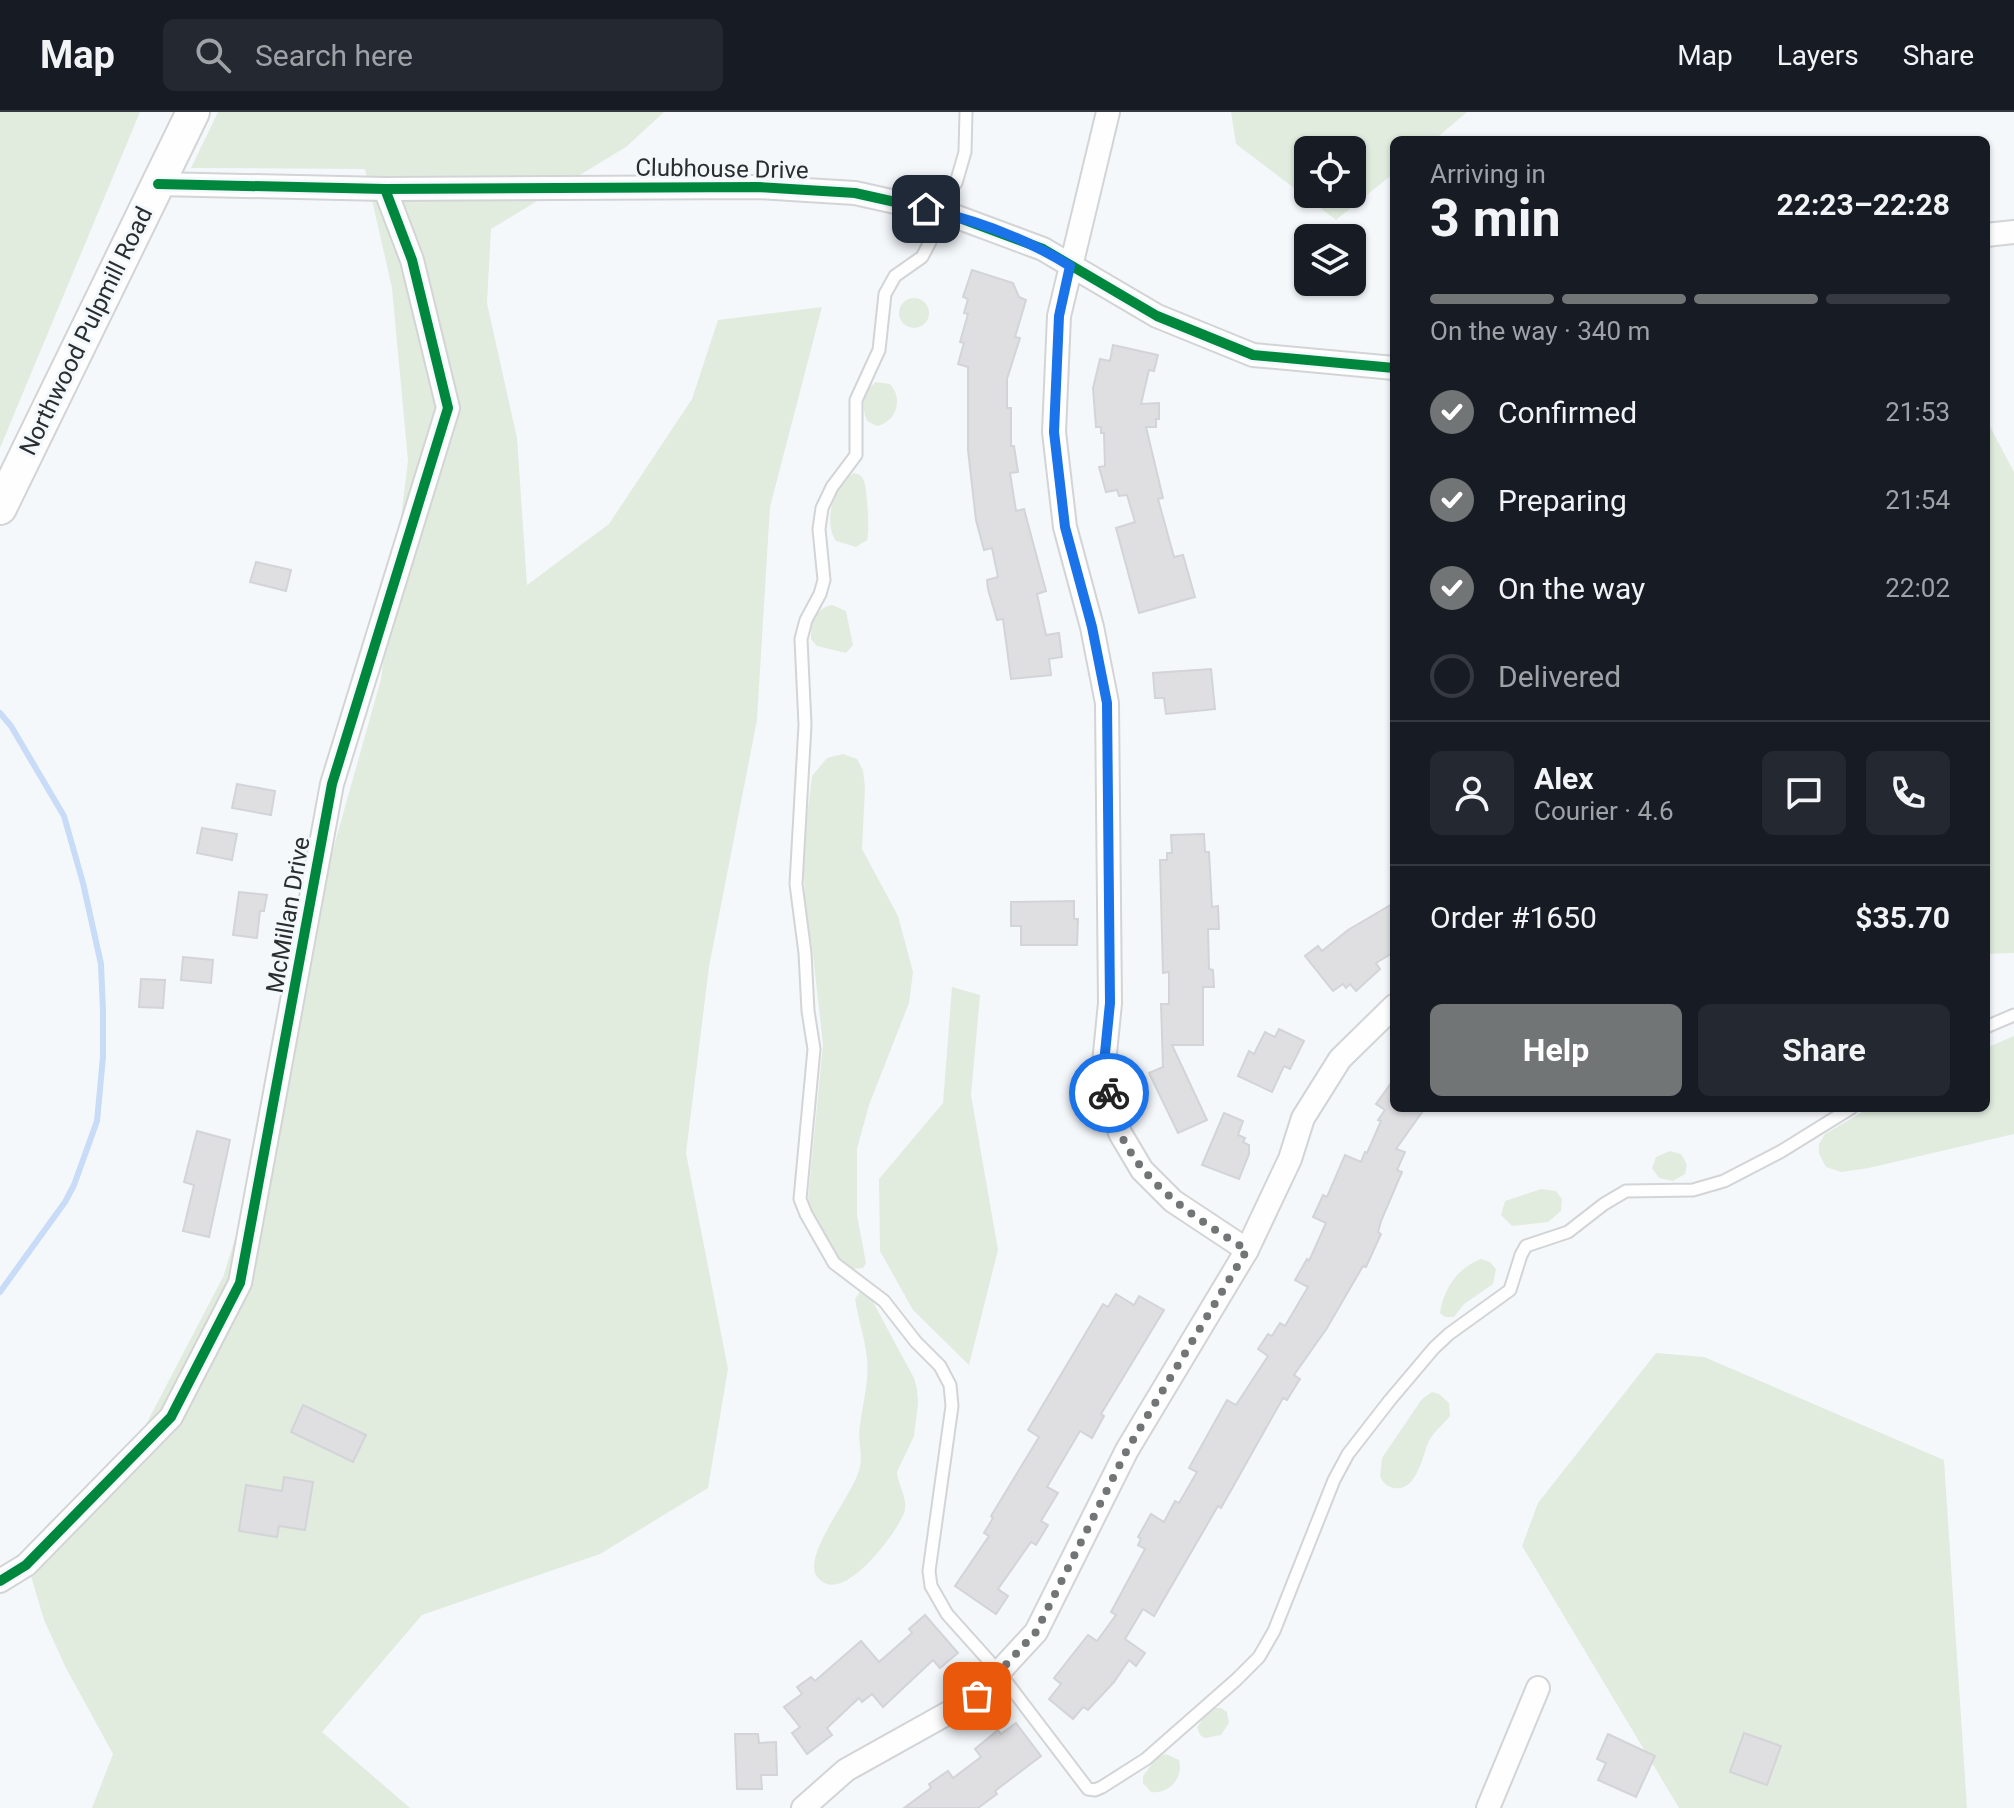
<!DOCTYPE html>
<html lang="en">
<head>
<meta charset="utf-8">
<style>
	body { margin:0; font-family:Roboto,sans-serif; background:#242831; color:#f1f3f6; height:100vh; display:flex; flex-direction:column; font-size:30px; white-space:nowrap }
	* { box-sizing:border-box; margin:0 }
	p { font-size:26px; color:#9ea1a6 }
	.icon { flex:none; width:44px; height:44px; fill:none; stroke:currentColor; stroke-width:2; stroke-linecap:round; stroke-linejoin:round }
	.map { position:relative; flex:1; overflow:hidden }
	.panel { position:absolute; left:1390px; top:24px; width:600px; height:976px; display:flex; flex-direction:column; background:#171b24; border-radius:12px; box-shadow:0 2px 6px #0004 }
	.panel>* { flex:none }
	.tools { position:absolute; left:1294px; top:24px; display:grid; gap:16px }
	.tools a { display:grid; place-items:center; width:72px; height:72px; border-radius:12px; background:#171b24; box-shadow:0 2px 6px #0004; font-size:40px }
	.pin { position:absolute; display:grid; place-items:center; width:68px; height:68px; color:#fff; margin:-34px; border-radius:16px; box-shadow:0 4px 12px #0006 }
	.courier { position:absolute; display:grid; place-items:center; width:80px; height:80px; margin:-40px; border:6px solid #1a73e8; border-radius:50%; background:#fff; color:#222; box-shadow:0 2px 10px #0007 }
	.head em { font-style:normal; font-weight:700 }
	.head div { display:flex; flex-direction:column-reverse }
	.head { display:flex; align-items:center; justify-content:space-between; height:136px; padding:0 40px }
	h1 { font-size:52px; font-weight:700; line-height:60px }
	.bar { display:grid; grid-template-columns:repeat(4,1fr); gap:12px 8px; align-content:center; height:96px; padding:0 40px }
	.bar i { height:10px; border-radius:6px; background:#363941 }
	.bar .active { background:#727576 }
	.bar p { grid-column:span 4 }
	.line { display:flex; align-items:center; gap:20px; padding:0 40px; border-top:2px solid #363941 }
	.line div { flex:1 }
	.round { display:grid; place-items:center; flex:none; width:84px; height:84px; border-radius:12px; background:#242831 }
	ol { padding:0 40px; list-style:none }
	li { display:flex; align-items:center; gap:24px; height:88px }
	li p { margin-inline-start:auto }
	li .icon { padding:8px; border-radius:50%; background:#727576; color:#fff; stroke-width:4 }
	li:last-child { color:#9ea1a6 }
	li i { width:44px; height:44px; border:4px solid #363941; border-radius:50% }
	.action { display:flex; gap:16px; margin-top:auto; padding:16px 40px }
	.action a { flex:1; height:92px; border-radius:12px; background:#727576; color:#fff; font-size:32px; font-weight:700; line-height:92px; text-align:center }
	.action a+a { background:#242831; color:#f1f3f6 }
	header { display:flex; align-items:center; gap:48px; box-sizing:border-box; height:112px; padding:0 40px; background:#171b24; border-bottom:2px solid #363941 }
	header strong { font-size:38px }
	nav { display:flex; gap:44px; margin-inline-start:auto; font-size:28px }
	.search { width:560px; height:72px; background:#242831; display:flex; align-items:center; gap:20px; box-sizing:border-box; padding:0 28px; border-radius:12px; color:#9ea1a6; font-size:30px }
	.map>svg:first-child { display:block }
	.green { fill:#e1ecdf; fill-rule:evenodd }
	.lines { fill:none; stroke-linecap:round; stroke-linejoin:round }
	.stream { stroke:#c8dbf7; stroke-width:6 }
	.building { fill:#dfdfe2; stroke:#d3d4d7; stroke-width:2 }
	.lane-casing { stroke:#d2d4d6; stroke-width:15 }
	.street-casing { stroke:#d2d4d6; stroke-width:26 }
	.secondary-casing { stroke:#d2d4d6; stroke-width:36 }
	.lane { stroke:#fefefe; stroke-width:11 }
	.street { stroke:#fefefe; stroke-width:22 }
	.secondary { stroke:#fefefe; stroke-width:32 }
	.cycleway-casing { stroke:#f3f8fd; stroke-width:15 }
	.cycleway { stroke:#00873e; stroke-width:10 }
	.done { stroke:#727576; stroke-width:8; stroke-dasharray:0 14.4 }
	.route { stroke:#1a73e8; stroke-width:10 }
	.labels { text-anchor:middle; dominant-baseline:central; stroke-width:6; stroke-linejoin:round; paint-order:stroke }
	.street-label { font-size:24px; fill:#2b2e2f; stroke:#f3f8fd }
</style>
</head>
<body>
<header>
<strong>Map</strong>
<div class="search"><svg class="icon" aria-label="search" viewBox="0 0 24 24"><circle cx="10" cy="10" r="6"/><path d="M15 15l6 6"/></svg>Search here</div>
<nav><a>Map</a><a>Layers</a><a>Share</a></nav>
</header>
<div class="map">
<svg width="2014" height="1696" viewBox="0 0 2014 1696">
	<rect width="100%" height="100%" fill="#f5f8fb"/>
	<g class="green">
		<polygon points="0,0 140,0 0,336"/>
		<polygon points="218,0 664,0 626,35 491,117 487,191 517,326 527,473 609,412 692,287 718,208 822,195 770,395 757,608 709,855 686,1041 728,1257 708,1376 600,1442 422,1503 322,1620 410,1696 92,1696 113,1642 66,1556 44,1508 28,1454 131,1341 223,1165 269,1019 314,805 381,567 408,349 392,176 365,57 191,56"/>
		<path d="M1231,0H1467L1434,28H1394V61L1336,108L1236,32ZM1308,38H1352V82H1308Z"/>
		<circle cx="914" cy="201" r="15"/>
		<path d="M876,270L890,272C904,287 896,310 877,314L867,309C861,294 862,280 876,270Z"/>
		<polygon points="1986,307 2014,360 2014,841 1986,842"/>
		<path d="M854,361C860,363 861,362 864,369C867,376 870,421 867,428L856,435L836,429C823,410 833,372 854,361Z"/>
		<path d="M832,493L846,499L853,533L846,541L817,534L811,527C811,511 814,497 832,493Z"/>
		<polygon points="843,642 857,647 863,658 865,676 862,737 898,804 913,860 909,891 869,993 857,1037 857,1103 866,1151 863,1156 852,1157 836,1145 815,1111 808,1086 823,933 812,834 805,796 803,736 812,664 827,646"/>
		<polygon points="952,875 980,883 971,983 998,1138 969,1253 913,1198 880,1139 879,1067 943,991"/>
		<polygon points="2014,924 2014,1022 1869,1056 1841,1060 1826,1055 1819,1042 1819,1032 1825,1022 1869,996 1986,996 1986,936"/>
		<polygon points="1670,1039 1681,1042 1687,1053 1685,1062 1673,1069 1659,1066 1652,1056 1656,1045"/>
		<polygon points="1541,1077 1556,1079 1562,1087 1561,1099 1548,1110 1512,1114 1501,1103 1505,1089"/>
		<path d="M1481,1147L1490,1150L1496,1157L1493,1172L1464,1192L1454,1205H1445L1440,1201C1443,1178 1458,1155 1481,1147Z"/>
		<path d="M860,1180L873,1190L914,1266L917,1277L918,1291L914,1324L897,1360C898,1374 909,1387 904,1401C896,1422 847,1487 823,1470C820,1468 816,1464 815,1461C807,1436 854,1382 860,1355C863,1341 857,1327 860,1313C863,1290 869,1270 867,1247C865,1226 858,1207 855,1187Z"/>
		<polygon points="1656,1241 1704,1245 1944,1348 1967,1696 1679,1696 1522,1434 1538,1391"/>
		<path d="M1432,1280L1439,1282L1449,1291L1450,1304C1443,1313 1434,1319 1429,1329C1422,1344 1417,1380 1394,1376C1386,1374 1383,1371 1380,1364L1382,1346L1422,1287Z"/>
		<polygon points="1211,1596 1221,1596 1227,1600 1229,1611 1221,1623 1205,1626 1200,1623 1197,1615"/>
		<path d="M1166,1642L1179,1648C1184,1666 1169,1682 1151,1680L1143,1671V1664L1157,1645Z"/>
	</g>
	<g class="lines">
		<polyline class="stream" points="0,601 11,614 64,704 83,771 101,852 103,899 103,945 97,1009 74,1073 65,1090 0,1180"/>
	</g>
	<g class="building">
		<polygon points="972,158 1013,171 1019,185 1026,188 1015,225 1020,226 1007,267 1007,296 1011,296 1011,334 1014,334 1018,360 1010,361 1016,399 1024,397 1046,479 1037,482 1046,523 1059,521 1062,545 1049,547 1051,563 1011,567 1003,507 997,508 988,477 987,468 998,465 992,436 984,438 976,408 968,338 968,255 958,252 964,231 960,230 968,202 964,201 968,187 963,185"/>
		<polygon points="1113,233 1158,243 1154,259 1149,258 1141,292 1159,291 1159,307 1156,307 1156,315 1146,315 1163,386 1158,387 1174,445 1183,443 1195,485 1139,501 1116,416 1135,410 1127,383 1119,384 1117,378 1106,380 1099,355 1105,354 1104,321 1101,321 1101,315 1096,315 1093,276 1100,247 1110,249"/>
		<polygon points="256,450 291,458 286,479 250,470"/>
		<polygon points="1211,557 1215,597 1166,602 1164,586 1155,586 1153,561"/>
		<polygon points="237,672 275,679 271,703 232,696"/>
		<polygon points="202,716 237,722 232,748 197,741"/>
		<polygon points="1204,722 1205,740 1209,740 1212,795 1218,794 1219,817 1208,817 1209,857 1213,858 1214,875 1203,875 1203,933 1172,933 1207,1008 1178,1021 1149,961 1163,955 1161,892 1169,892 1169,860 1163,861 1160,748 1167,748 1167,741 1172,741 1171,723"/>
		<polygon points="239,780 267,783 264,799 260,799 257,826 233,823"/>
		<polygon points="1074,789 1074,807 1078,807 1077,833 1021,833 1021,814 1011,814 1011,790"/>
		<polygon points="1394,791 1394,840 1376,851 1380,857 1356,879 1350,872 1346,876 1343,872 1333,879 1305,844 1318,834 1322,839 1348,818"/>
		<polygon points="183,845 213,848 211,871 181,868"/>
		<polygon points="141,867 165,868 163,896 139,895"/>
		<polygon points="1279,917 1304,929 1290,957 1284,954 1272,980 1238,964 1249,939 1254,942 1265,920 1275,925"/>
		<polygon points="1394,967 1394,996 1425,996 1396,1037 1405,1040 1397,1058 1402,1060 1381,1109 1378,1120 1381,1122 1366,1155 1363,1154 1327,1216 1294,1263 1300,1267 1287,1288 1283,1286 1221,1396 1218,1394 1154,1504 1143,1497 1125,1527 1145,1541 1136,1554 1129,1548 1114,1570 1088,1598 1083,1595 1073,1607 1049,1587 1061,1572 1054,1566 1088,1523 1097,1529 1116,1503 1111,1500 1145,1437 1138,1433 1141,1427 1138,1425 1151,1402 1164,1410 1175,1389 1179,1391 1197,1360 1189,1356 1227,1288 1236,1293 1268,1244 1258,1237 1268,1222 1272,1224 1280,1211 1285,1214 1308,1175 1295,1168 1307,1147 1309,1149 1326,1111 1313,1105 1323,1083 1327,1085 1345,1043 1361,1050 1365,1040 1367,1041 1381,1009 1378,1008 1385,998 1376,992"/>
		<polygon points="1224,1001 1243,1009 1238,1023 1245,1026 1243,1030 1249,1033 1249,1042 1239,1067 1202,1053"/>
		<polygon points="197,1019 230,1028 209,1125 183,1119 194,1073 184,1070"/>
		<polygon points="1116,1182 1134,1193 1139,1184 1164,1198 1101,1302 1104,1304 1092,1326 1080,1319 1047,1375 1058,1381 1041,1409 1048,1413 1036,1433 1031,1430 998,1477 1008,1484 996,1502 955,1474 989,1424 984,1421 993,1406 991,1404 1039,1325 1028,1318 1103,1192 1108,1195"/>
		<polygon points="303,1293 366,1323 353,1350 291,1320"/>
		<polygon points="284,1365 313,1370 305,1418 279,1414 277,1425 239,1419 246,1373 282,1379"/>
		<polygon points="925,1503 958,1541 940,1556 933,1548 883,1595 872,1582 862,1590 859,1586 827,1616 832,1623 807,1642 792,1621 800,1615 784,1595 802,1582 797,1575 811,1565 815,1569 861,1529 879,1550 912,1521 909,1517"/>
		<polygon points="1016,1611 1041,1644 995,1679 997,1682 978,1696 904,1696 931,1676 929,1672 948,1659 953,1666 981,1645 975,1637 998,1618 1001,1622"/>
		<polygon points="1744,1621 1781,1634 1767,1673 1730,1660"/>
		<polygon points="735,1622 758,1622 759,1631 776,1630 777,1663 761,1663 762,1677 737,1677"/>
		<polygon points="1608,1622 1655,1644 1636,1685 1598,1668 1606,1651 1597,1647"/>
	</g>
	<g class="lines">
		<defs>
			<g id="lane">
				<polyline points="956,71 965,40 966,0"/>
				<polyline points="930,130 922,145 895,164 885,182 879,238 856,288 856,343 832,375 822,396 819,417 824,468 820,482 806,508 801,527 805,613 796,772 805,841 808,899 814,937 800,1087 806,1102 834,1151 884,1189 916,1230 940,1254 950,1273 952,1294 929,1459 931,1474 947,1502 999,1560 1088,1677 1095,1678 1102,1675 1146,1647 1236,1568 1259,1545 1274,1519 1334,1368 1348,1342 1390,1288 1434,1236 1449,1222 1510,1178 1521,1143 1526,1134 1568,1120 1604,1092 1626,1079 1693,1078 1724,1069 1780,1040 1851,996"/>
				<polyline points="1986,915 2014,903"/>
			</g>
			<g id="street">
				<polyline points="1108,0 1059,204 1054,320 1065,415 1092,515 1107,591 1110,891 1103,961 1120,1021 1142,1058 1173,1089 1247,1138"/>
				<polyline points="158,72 385,77 758,75 855,81 949,102 1043,137 1157,204 1253,243 1394,256"/>
				<polyline points="1986,123 2014,120"/>
				<polyline points="0,1469 26,1453 171,1305 240,1171 332,672 448,296 412,148 385,77"/>
				<polyline points="803,1696 846,1658 975,1586 1036,1520 1127,1338 1247,1138 1290,1047 1303,1006 1340,947 1394,894"/>
				<polyline points="1488,1696 1538,1576"/>
			</g>
			<polyline id="secondary" points="0,396 193,0"/>
		</defs>
		<use href="#lane" class="lane-casing"/>
		<use href="#street" class="street-casing"/>
		<use href="#secondary" class="secondary-casing"/>
		<use href="#lane" class="lane"/>
		<use href="#street" class="street"/>
		<use href="#secondary" class="secondary"/>
		<defs>
			<g id="cycleway">
				<polyline points="158,72 385,77 758,75 855,81 949,102 1043,137 1157,204 1253,243 1394,256"/>
				<polyline points="0,1469 26,1453 171,1305 240,1171 332,672 448,296 412,148 385,77"/>
			</g>
		</defs>
		<use href="#cycleway" class="cycleway-casing"/>
		<use href="#cycleway" class="cycleway"/>
	</g>
	<g class="lines">
		<path class="done" d="M977,1584L1036,1520L1127,1338L1247,1138C1198,1107 1147,1077 1121,1023C1115,1010 1113,995 1109,981"/>
		<path class="route" d="M926,97C975,108 1027,127 1070,154L1059,204L1054,320L1065,415L1092,515L1107,591L1110,891L1103,961L1109,981"/>
	</g>
	<g class="labels">
		<g class="street-label">
			<text transform="translate(722 57) rotate(1)">Clubhouse Drive</text>
			<text transform="translate(86 219) rotate(-64)">Northwood Pulpmill Road</text>
			<text transform="translate(288 803) rotate(-80)">McMillan Drive</text>
		</g>
	</g>
</svg>
<div class="tools">
<a><svg class="icon" aria-label="locate" viewBox="0 0 24 24"><circle cx="12" cy="12" r="6"/><path d="M12 2v4M12 18v4M2 12h4M18 12h4"/></svg></a>
<a><svg class="icon" aria-label="layers" viewBox="0 0 24 24"><path d="M12 4l9 5-9 5-9-5zM3 14l9 5 9-5"/></svg></a>
</div>
<div class="pin" style="left:977px;top:1584px;background:#ea580c"><svg class="icon" aria-label="bag" viewBox="0 0 24 24"><path d="M5 8h14l-1 12H6zM9 8a3 3 0 0 1 6 0"/></svg></div>
<div class="pin" style="left:926px;top:97px;background:#1f2937"><svg class="icon" aria-label="home" viewBox="0 0 24 24"><path d="M3 11l9-7 9 7M6 9v11h12V9"/></svg></div>
<div class="courier" style="left:1109px;top:981px"><svg class="icon" aria-label="bike" viewBox="0 0 24 24"><circle cx="6" cy="16" r="4"/><circle cx="18" cy="16" r="4"/><path d="M6 16l4-8h5l3 8M10 8l3 8H6M13 5h3"/></svg></div>
<section class="panel">
<div class="head"><div><h1>3 min</h1><p>Arriving in</p></div><em>22:23–22:28</em></div>
<div class="bar"><i class="active"></i><i class="active"></i><i class="active"></i><i></i><p>On the way · 340 m</p></div>
<ol>
<li><svg class="icon" aria-label="check" viewBox="0 0 24 24"><path d="M5 12l5 5 9-10"/></svg>Confirmed<p>21:53</p></li>
<li><svg class="icon" aria-label="check" viewBox="0 0 24 24"><path d="M5 12l5 5 9-10"/></svg>Preparing<p>21:54</p></li>
<li><svg class="icon" aria-label="check" viewBox="0 0 24 24"><path d="M5 12l5 5 9-10"/></svg>On the way<p>22:02</p></li>
<li><i></i>Delivered</li>
</ol>
<div class="line" style="height:144px"><a class="round"><svg class="icon" aria-label="person" viewBox="0 0 24 24"><circle cx="12" cy="8" r="4"/><path d="M4 21q1-7 8-7t8 7"/></svg></a><div><b>Alex</b><p>Courier · 4.6</p></div><a class="round"><svg class="icon" aria-label="chat" viewBox="0 0 24 24"><path d="M4 5h16v11H9l-5 4z"/></svg></a><a class="round"><svg class="icon" aria-label="phone" viewBox="0 0 24 24"><path d="M5 4h4l2 5-3 2q2 4 5 5l2-3 5 2v4C11 20 4 13 5 4z"/></svg></a></div>
<div class="line" style="height:104px"><div>Order #1650</div><b>$35.70</b></div>
<div class="action"><a>Help</a><a>Share</a></div>
</section>
</div>
</body>
</html>
